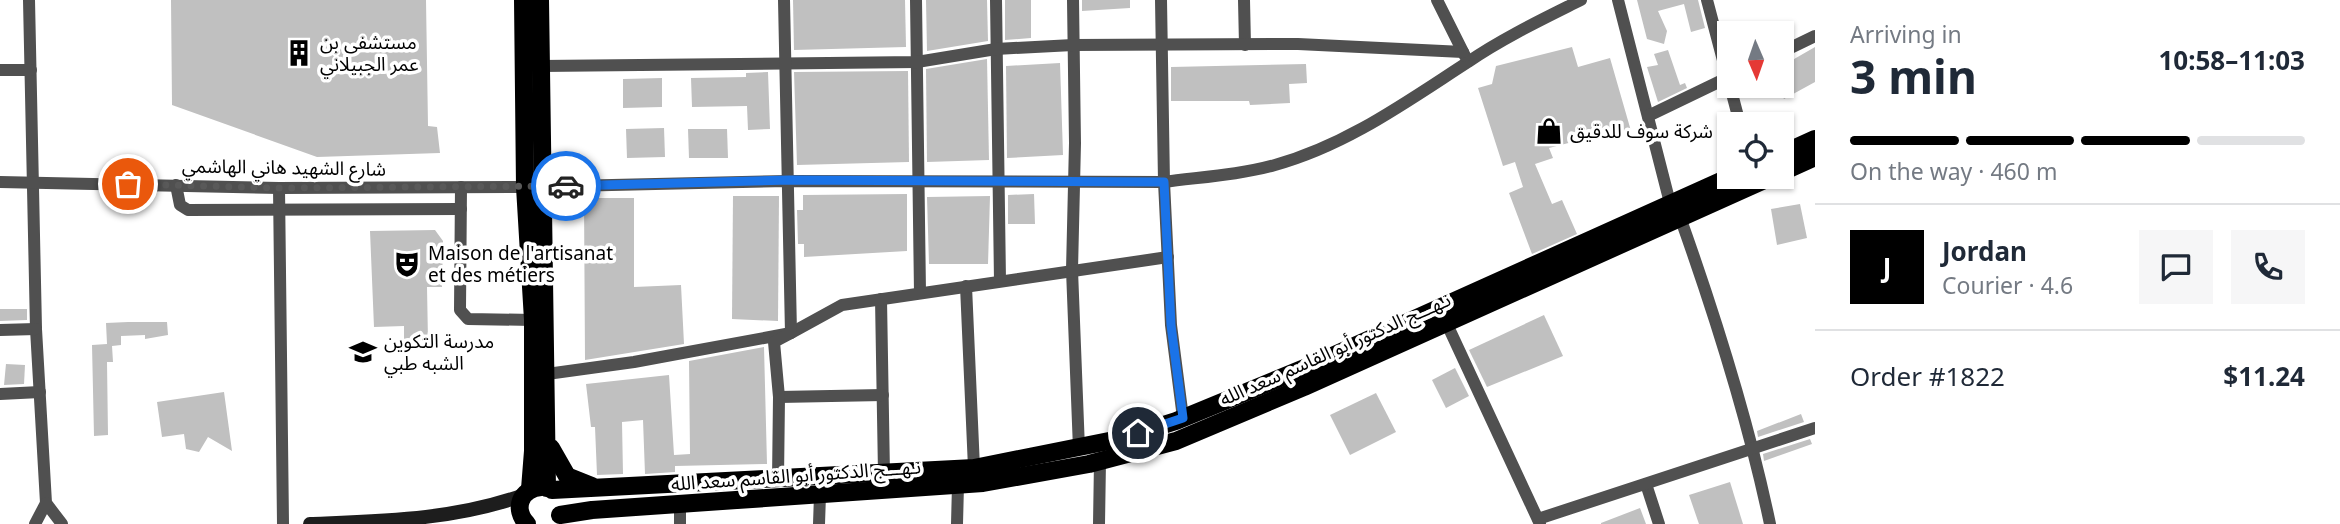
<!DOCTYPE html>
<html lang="en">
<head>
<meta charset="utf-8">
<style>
	body { margin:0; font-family:"Noto Sans","Noto Sans Arabic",sans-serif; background:#f6f6f7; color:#1f2937; height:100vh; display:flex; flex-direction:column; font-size:26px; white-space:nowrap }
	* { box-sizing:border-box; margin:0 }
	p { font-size:23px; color:#747a83 }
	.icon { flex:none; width:38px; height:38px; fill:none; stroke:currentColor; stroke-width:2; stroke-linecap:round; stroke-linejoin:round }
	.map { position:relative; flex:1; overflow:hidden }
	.sheet { display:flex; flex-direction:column; background:#fff; width:525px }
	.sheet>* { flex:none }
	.needle { width:46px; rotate:178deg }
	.buttons { position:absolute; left:1717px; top:21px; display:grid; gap:14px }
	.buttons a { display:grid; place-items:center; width:77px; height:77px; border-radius:0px; background:#fff; box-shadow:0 2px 5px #0004; font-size:35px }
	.pin { position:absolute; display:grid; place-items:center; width:60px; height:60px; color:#fff; margin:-30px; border:4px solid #fff; border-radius:50%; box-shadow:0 2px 7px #0007 }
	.courier { position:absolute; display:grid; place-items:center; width:70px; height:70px; margin:-35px; border:5px solid #1a73e8; border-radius:50%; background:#fff; color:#222; box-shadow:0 2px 9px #0007 }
	.headline em { font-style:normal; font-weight:700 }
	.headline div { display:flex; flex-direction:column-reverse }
	.headline { display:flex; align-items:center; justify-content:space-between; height:119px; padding:0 35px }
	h1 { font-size:46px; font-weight:700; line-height:52px }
	.bar { display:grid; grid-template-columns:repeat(4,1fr); gap:10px 7px; align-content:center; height:84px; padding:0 35px }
	.bar i { height:9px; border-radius:5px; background:#e0e1e3 }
	.bar .on { background:#000 }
	.bar p { grid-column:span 4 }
	.line { display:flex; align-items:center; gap:18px; padding:0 35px; border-top:2px solid #e0e1e3 }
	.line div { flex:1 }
	.round { display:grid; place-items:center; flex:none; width:74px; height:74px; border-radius:0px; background:#f6f6f7 }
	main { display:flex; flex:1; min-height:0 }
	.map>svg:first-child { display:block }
	.building { fill:#c0c0c0 }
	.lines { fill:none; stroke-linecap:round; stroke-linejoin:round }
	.street { stroke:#505050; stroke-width:12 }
	.secondary { stroke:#1d1d1d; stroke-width:14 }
	.primary { stroke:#000; stroke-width:18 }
	.done { stroke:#595959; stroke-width:7; stroke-dasharray:0 12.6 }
	.route { stroke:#1a73e8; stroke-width:9 }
	.labels { text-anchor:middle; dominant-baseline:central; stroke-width:7; stroke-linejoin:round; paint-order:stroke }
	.poi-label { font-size:19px; fill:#000; stroke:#fff; text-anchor:start }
	.street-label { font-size:19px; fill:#000; stroke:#fff }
</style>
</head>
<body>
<main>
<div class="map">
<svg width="1815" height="524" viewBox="0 0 1815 524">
	<rect width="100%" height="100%" fill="#fff"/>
	<g class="building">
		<polygon points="171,0 426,0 428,126 437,127 440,153 317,157 172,105"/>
		<polygon points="793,0 905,0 906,47 794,50"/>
		<polygon points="926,0 987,0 988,41 927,51"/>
		<polygon points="1005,0 1031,0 1031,38 1005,40"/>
		<polygon points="1082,0 1130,0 1130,8 1082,11"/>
		<polygon points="1637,0 1698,0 1705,28 1691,32 1684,4 1658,11 1667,31 1664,44 1647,39"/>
		<polygon points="1572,47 1578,67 1610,58 1631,131 1591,142 1588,138 1549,148 1553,158 1535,164 1552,204 1562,200 1577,234 1532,254 1509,193 1523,187 1515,162 1503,166 1478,88 1492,84 1496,66"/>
		<polygon points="1815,47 1815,82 1784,99 1777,86 1782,86 1782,66"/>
		<polygon points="1668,50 1680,85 1685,83 1687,88 1658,102 1647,67 1658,65 1654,54"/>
		<polygon points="987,59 989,160 927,162 926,69"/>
		<polygon points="1060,63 1063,155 1007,158 1006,66"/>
		<polygon points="1306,64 1307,83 1289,84 1290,103 1250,105 1249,101 1171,101 1171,67"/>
		<polygon points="908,71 909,162 797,165 794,72"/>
		<polygon points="768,72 770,129 748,130 747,106 692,107 691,78 746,77 746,73"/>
		<polygon points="662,78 662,107 623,108 623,79"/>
		<polygon points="664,128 665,157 627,158 626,129"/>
		<polygon points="688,129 727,129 728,158 689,158"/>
		<polygon points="907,194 907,251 804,257 804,244 798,244 797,210 803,210 803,195"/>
		<polygon points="1034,194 1035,224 1008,224 1008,195"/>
		<polygon points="733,196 779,196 778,321 732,319"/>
		<polygon points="990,196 988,264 929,264 927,197"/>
		<polygon points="584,198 634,198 634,287 681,285 684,344 585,360"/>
		<polygon points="1800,204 1807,238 1777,245 1771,209"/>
		<polygon points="435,230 443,241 442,287 427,287 428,341 404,341 404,326 374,327 370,231"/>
		<polygon points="0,309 27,309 27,320 0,321"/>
		<polygon points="1544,315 1563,356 1487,387 1469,350"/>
		<polygon points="128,322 167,322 168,335 145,339 145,335 121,336 121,345 112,346 113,362 107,362 108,435 94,436 92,345 107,344 106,323"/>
		<polygon points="764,347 767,464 675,466 675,472 645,474 643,420 622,422 623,474 597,475 595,427 591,427 586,384 669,375 674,455 690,454 689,361"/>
		<polygon points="6,364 25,365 24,384 4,385"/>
		<polygon points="1455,368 1469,396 1446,408 1432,380"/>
		<polygon points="224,392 232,451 208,437 199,452 186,449 184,434 162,437 157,402"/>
		<polygon points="1376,393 1396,432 1350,455 1330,415"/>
		<polygon points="1801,414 1804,422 1758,437 1757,431"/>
		<polygon points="1810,439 1812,444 1764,461 1763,454"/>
		<polygon points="1730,482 1743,524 1699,524 1689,495"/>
		<polygon points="1640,508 1646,524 1601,524 1601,523"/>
	</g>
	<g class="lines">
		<g class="street">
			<polyline points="29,0 36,329 46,503 62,524"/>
			<polyline points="916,0 920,293"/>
			<polyline points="996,0 1000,281"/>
			<polyline points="1073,0 1075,143 1072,270 1079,449"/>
			<path d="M1161,0L1164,182C1201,177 1239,175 1275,165C1347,145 1406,102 1468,62C1503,38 1543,19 1581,0"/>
			<polyline points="1244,0 1245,45"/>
			<polyline points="1437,0 1465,56"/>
			<polyline points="1618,0 1670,203"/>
			<polyline points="1707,0 1729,83"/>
			<polyline points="1782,52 1815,36"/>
			<polyline points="541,66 917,62 996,49 1073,45 1298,44 1463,52"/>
			<polyline points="0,70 31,70"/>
			<polyline points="1730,86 1740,124"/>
			<polyline points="1648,116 1729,77"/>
			<polyline points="0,182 279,188 525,187 788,181 1164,182 1171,325 1183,418"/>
			<polyline points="176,185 180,205 188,210 461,209"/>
			<polyline points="461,187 460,310 468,319 533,320"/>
			<polyline points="279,188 283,524"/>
			<path d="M1680,217C1716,318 1748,419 1770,524"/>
			<polyline points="966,286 974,468"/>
			<polyline points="881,299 884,474"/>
			<polyline points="1446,322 1540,524"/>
			<polyline points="0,330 36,329"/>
			<polyline points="547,374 634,362 791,333 842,305 1168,257"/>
			<polyline points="0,394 40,392"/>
			<polyline points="779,397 883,395"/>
			<polyline points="778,479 779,397 774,342 791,333 784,0"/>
			<polyline points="1646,484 1659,524"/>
			<polyline points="680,504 680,524"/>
			<polyline points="1538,519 1815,428"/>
			<polyline points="35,524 46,503"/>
			<polyline points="819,524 820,495"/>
			<polyline points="957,524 958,485"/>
			<polyline points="1099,524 1100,461"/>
		</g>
		<path class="secondary" d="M310,524C384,521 454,520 524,495"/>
		<g class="primary">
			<polyline points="523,0 525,187 533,320 533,451 530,489"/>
			<polyline points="540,0 547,488"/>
			<polyline points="1782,154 1815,139"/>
			<polyline points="1782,172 1815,157"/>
			<polyline points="551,448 567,476 592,486"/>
			<polyline points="552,490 974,468 1119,439 1176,421 1319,362 1730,177"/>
			<polyline points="560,515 592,510 983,483 1089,464 1176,441 1304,387 1771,177"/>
			<path d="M527,524C513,509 520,489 541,487"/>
		</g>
	</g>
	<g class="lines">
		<polyline class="done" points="128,184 279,188 566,186"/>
		<polyline class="route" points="566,186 789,180 1164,182 1171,325 1183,418 1138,433"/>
	</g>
	<defs>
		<symbol id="building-bare" viewBox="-9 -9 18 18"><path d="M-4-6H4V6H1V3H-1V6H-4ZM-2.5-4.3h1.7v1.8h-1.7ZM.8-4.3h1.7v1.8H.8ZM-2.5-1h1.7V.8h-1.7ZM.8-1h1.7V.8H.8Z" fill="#000" stroke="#fff" stroke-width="2.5" paint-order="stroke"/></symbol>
		<symbol id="shop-bare" viewBox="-9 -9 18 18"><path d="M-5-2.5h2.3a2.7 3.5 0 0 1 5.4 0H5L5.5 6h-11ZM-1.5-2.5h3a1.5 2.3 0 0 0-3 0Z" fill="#000" stroke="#fff" stroke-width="2.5" paint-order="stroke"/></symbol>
		<symbol id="theatre-bare" viewBox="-9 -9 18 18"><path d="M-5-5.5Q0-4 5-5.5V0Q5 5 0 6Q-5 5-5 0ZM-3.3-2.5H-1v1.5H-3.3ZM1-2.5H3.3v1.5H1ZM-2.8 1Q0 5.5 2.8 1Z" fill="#000" stroke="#fff" stroke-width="2.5" paint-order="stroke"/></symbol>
		<symbol id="school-bare" viewBox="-9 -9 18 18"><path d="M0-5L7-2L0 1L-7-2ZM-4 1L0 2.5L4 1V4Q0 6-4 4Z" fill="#000" stroke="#fff" stroke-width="2.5" paint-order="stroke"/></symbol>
	</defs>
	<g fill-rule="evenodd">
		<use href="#building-bare" x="280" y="34" width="38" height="38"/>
		<use href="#shop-bare" x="1530" y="112" width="38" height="38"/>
		<use href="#theatre-bare" x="388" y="245" width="38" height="38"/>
		<use href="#school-bare" x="344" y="333" width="38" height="38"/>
	</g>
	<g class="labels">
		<g class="poi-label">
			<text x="320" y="42">مستشفى بن<tspan x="320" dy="22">عمر الجبيلاني</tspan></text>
			<text x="1570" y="131">شركة سوف للدقيق</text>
			<text x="428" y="253">Maison de l'artisanat<tspan x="428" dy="22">et des métiers</tspan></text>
			<text x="384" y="341">مدرسة التكوين<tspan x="384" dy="22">الشبه طبي</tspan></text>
		</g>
		<g class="street-label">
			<text transform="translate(284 167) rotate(1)">شارع الشهيد هاني الهاشمي</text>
			<text transform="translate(1335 349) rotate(-24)">نـهـــج الدكتور أبو القاسم سعد الله</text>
			<text transform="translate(796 475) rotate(-4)">نـهـــج الدكتور أبو القاسم سعد الله</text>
		</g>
	</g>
</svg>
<div class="buttons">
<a><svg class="needle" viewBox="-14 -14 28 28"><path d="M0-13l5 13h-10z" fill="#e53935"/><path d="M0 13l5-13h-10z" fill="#747a83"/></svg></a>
<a><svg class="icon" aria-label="locate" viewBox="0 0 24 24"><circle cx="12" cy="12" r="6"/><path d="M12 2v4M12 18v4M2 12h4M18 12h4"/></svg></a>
</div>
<div class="pin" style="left:128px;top:184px;background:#ea580c"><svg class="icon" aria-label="bag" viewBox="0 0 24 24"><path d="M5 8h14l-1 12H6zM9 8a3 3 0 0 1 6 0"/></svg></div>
<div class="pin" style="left:1138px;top:433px;background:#1f2937"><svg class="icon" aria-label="home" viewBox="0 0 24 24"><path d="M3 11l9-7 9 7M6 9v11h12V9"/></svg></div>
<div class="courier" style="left:566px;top:186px"><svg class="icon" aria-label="car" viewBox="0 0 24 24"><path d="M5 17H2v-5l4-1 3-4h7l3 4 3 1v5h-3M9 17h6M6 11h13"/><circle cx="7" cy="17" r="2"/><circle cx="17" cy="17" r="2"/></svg></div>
</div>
<section class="sheet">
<div class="headline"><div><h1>3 min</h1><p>Arriving in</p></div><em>10:58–11:03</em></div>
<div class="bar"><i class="on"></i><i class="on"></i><i class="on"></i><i></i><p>On the way · 460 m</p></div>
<div class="line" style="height:126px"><b class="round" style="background:#000;color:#fff">J</b><div><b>Jordan</b><p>Courier · 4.6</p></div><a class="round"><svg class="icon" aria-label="chat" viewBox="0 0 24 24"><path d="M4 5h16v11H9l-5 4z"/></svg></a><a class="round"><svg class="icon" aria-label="phone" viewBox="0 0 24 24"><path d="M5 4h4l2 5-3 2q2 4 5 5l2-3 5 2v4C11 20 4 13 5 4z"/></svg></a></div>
<div class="line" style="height:91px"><div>Order #1822</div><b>$11.24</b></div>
</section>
</main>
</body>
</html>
